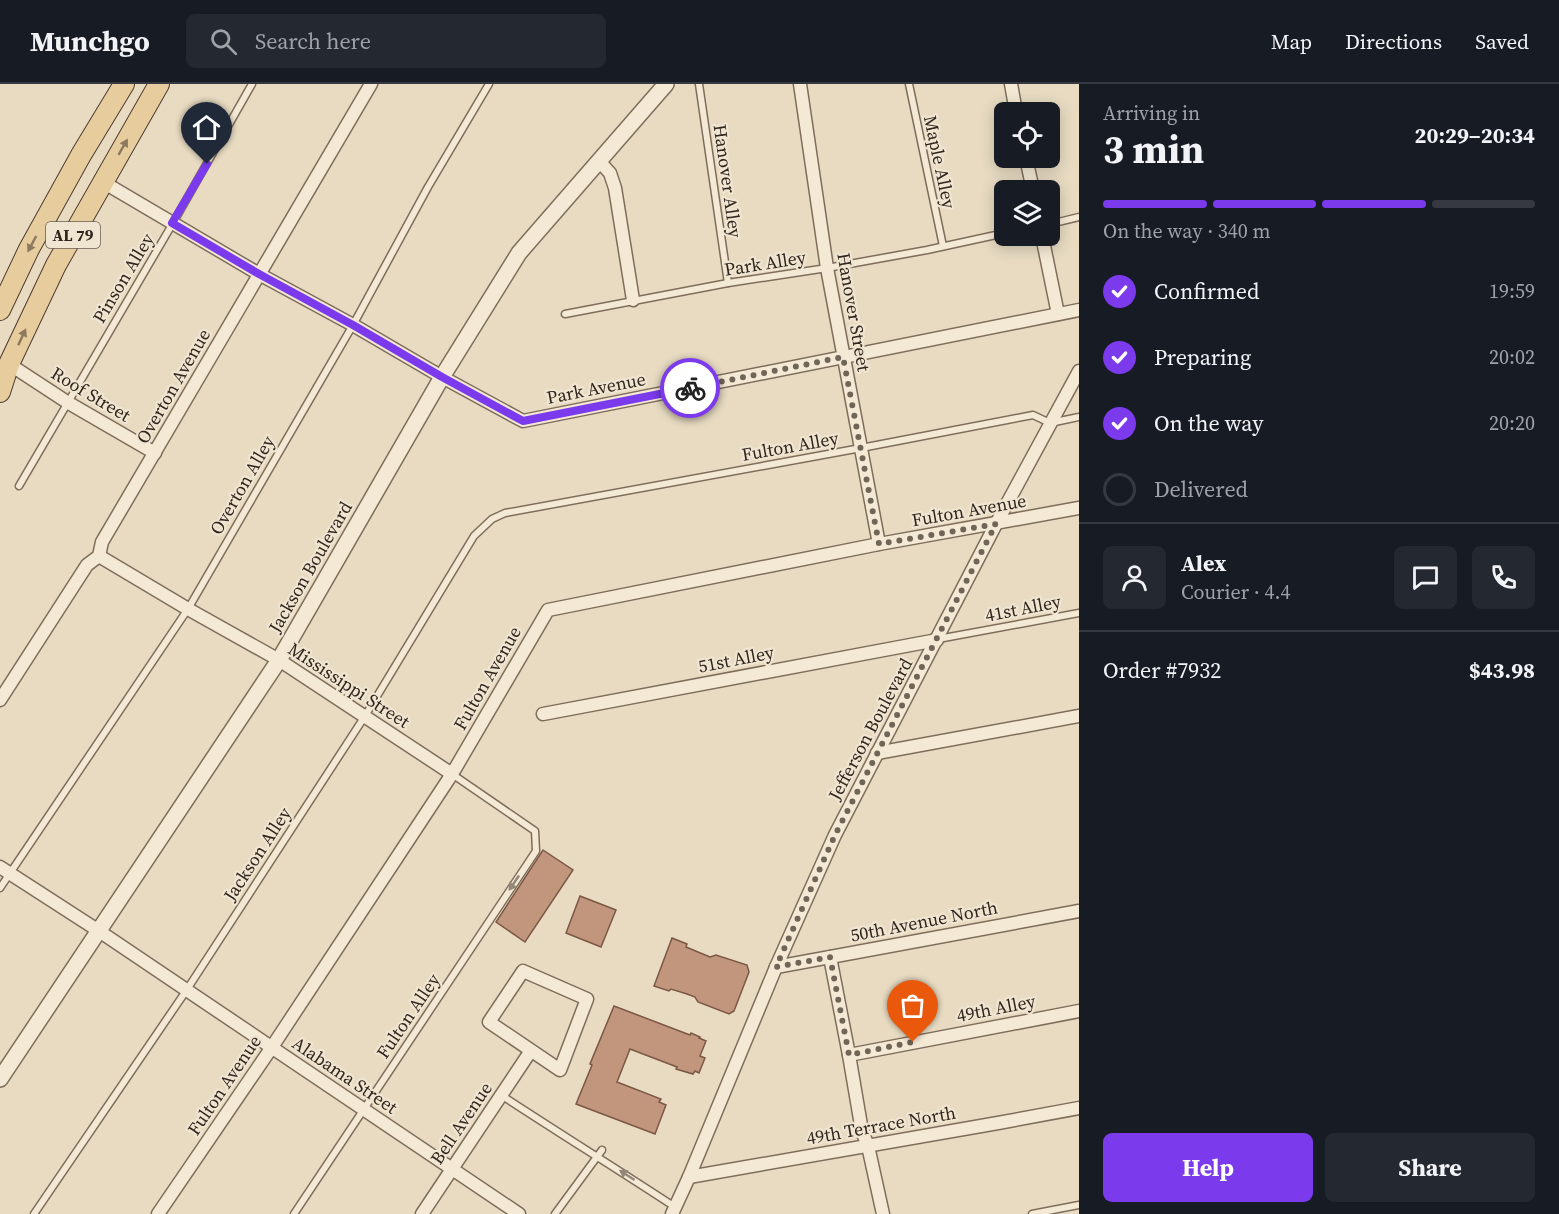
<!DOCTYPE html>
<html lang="en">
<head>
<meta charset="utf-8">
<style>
	body { margin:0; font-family:"Source Serif 4",serif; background:#242831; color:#f1f3f6; height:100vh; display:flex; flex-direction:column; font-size:22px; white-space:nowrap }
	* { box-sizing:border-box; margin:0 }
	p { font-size:20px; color:#9ea1a6 }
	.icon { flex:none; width:33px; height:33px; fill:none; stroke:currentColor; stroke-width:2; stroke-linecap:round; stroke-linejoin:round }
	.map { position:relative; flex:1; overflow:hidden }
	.details { display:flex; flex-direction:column; background:#171b24; width:480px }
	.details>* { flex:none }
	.fabs { position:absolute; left:994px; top:18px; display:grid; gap:12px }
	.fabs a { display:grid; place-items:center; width:66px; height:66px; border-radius:9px; background:#171b24; box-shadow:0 3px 15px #0003; font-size:30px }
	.pin { position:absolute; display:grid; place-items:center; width:51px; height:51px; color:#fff; margin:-62px -26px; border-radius:50% 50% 50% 0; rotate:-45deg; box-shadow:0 0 6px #0007 }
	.pin .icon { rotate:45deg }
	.courier { position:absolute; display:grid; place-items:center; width:60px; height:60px; margin:-30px; border:4px solid #7c3aed; border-radius:50%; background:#fff; color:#222; box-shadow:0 2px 8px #0007 }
	.summary em { font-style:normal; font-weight:700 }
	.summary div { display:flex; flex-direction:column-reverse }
	.summary { display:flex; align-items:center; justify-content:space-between; height:102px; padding:0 24px }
	h1 { font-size:39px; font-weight:700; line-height:45px }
	.bar { display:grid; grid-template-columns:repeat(4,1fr); gap:9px 6px; align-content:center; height:72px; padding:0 24px }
	.bar i { height:8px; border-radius:4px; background:#363941 }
	.bar .current { background:#7c3aed }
	.bar p { grid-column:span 4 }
	.line { display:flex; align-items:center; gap:15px; padding:0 24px; border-top:2px solid #363941 }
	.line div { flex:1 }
	.round { display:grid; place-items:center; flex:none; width:63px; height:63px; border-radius:9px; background:#242831 }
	ol { padding:0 24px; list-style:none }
	li { display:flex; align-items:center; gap:18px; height:66px }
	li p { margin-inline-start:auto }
	li .icon { padding:6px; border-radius:50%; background:#7c3aed; color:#fff; stroke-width:4 }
	li:last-child { color:#9ea1a6 }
	li i { width:33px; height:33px; border:3px solid #363941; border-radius:50% }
	.action { display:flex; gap:12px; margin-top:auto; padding:12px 24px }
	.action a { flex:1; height:69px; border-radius:9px; background:#7c3aed; color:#fff; font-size:24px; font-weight:700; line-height:69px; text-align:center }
	.action a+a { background:#242831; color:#f1f3f6 }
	header { display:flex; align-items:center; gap:36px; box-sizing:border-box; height:84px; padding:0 30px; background:#171b24; border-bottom:2px solid #363941 }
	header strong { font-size:28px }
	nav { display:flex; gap:33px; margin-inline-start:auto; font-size:21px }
	.search { width:420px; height:54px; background:#242831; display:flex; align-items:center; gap:15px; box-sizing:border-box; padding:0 21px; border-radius:9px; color:#9ea1a6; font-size:22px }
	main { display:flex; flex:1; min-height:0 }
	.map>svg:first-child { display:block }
	.building { fill:#c1967d; stroke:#7b5745; stroke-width:1.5 }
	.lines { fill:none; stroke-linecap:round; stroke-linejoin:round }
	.service-casing { stroke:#7f6d5c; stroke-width:9 }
	.minor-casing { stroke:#7f6d5c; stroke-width:15 }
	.tertiary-casing { stroke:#7f6d5c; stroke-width:18 }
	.primary-casing { stroke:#4d3c30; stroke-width:22 }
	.service { stroke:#f4e9d4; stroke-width:6 }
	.minor { stroke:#f4e9d4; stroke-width:12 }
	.tertiary { stroke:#f4e9d4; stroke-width:15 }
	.primary { stroke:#e7cc9e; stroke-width:20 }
	.oneway { fill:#8c795e }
	.oneway2 { fill:#928879 }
	.done { stroke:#716557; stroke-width:6; stroke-dasharray:0 10.8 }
	.route { stroke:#7c3aed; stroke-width:8 }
	.labels { text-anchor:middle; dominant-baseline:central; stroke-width:4.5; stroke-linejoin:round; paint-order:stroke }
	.shield { fill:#f0e5d1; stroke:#6a5f54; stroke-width:1.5 }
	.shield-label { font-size:16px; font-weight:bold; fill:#31261e }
	.street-label { font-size:18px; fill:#31261e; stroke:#f0e5d1 }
</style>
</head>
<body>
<header>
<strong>Munchgo</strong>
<div class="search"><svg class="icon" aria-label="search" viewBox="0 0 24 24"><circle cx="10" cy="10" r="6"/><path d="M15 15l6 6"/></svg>Search here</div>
<nav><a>Map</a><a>Directions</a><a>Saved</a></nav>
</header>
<main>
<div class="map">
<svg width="1079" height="1130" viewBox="0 0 1079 1130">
	<rect width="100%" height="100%" fill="#e8dbc2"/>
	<g class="building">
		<polygon points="543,766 573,786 525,858 496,838"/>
		<polygon points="580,812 616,826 601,863 566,849"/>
		<polygon points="672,854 687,860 686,863 710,873 716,871 747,881 749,888 734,927 729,930 698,918 695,913 687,910 671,905 669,907 654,902"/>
		<polygon points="614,922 690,951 691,949 700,953 699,954 706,957 700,972 705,974 699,989 695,987 693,990 676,985 677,983 630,965 617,998 661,1015 659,1018 666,1021 655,1050 576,1020 592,981 590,980"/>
	</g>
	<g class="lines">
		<defs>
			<g id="service">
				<polyline points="699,0 728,199"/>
				<polyline points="909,0 943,162"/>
				<polyline points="1050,140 1079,133"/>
				<polyline points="565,230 728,199 827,184 927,166 1005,149"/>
				<polyline points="19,402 173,139 252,0"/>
				<polyline points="938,555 1079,529"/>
				<polyline points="0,804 188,525 353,241 428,103 489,0"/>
				<path d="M501,1011C559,1049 617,1085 675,1123"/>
				<polyline points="34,1130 186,907 365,632 474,452 492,435 505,429 861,364 1033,331 1050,339 1079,333"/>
				<polyline points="294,1130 536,767 535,747 452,690"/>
				<polyline points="555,1130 602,1066"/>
				<polyline points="1032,1130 1079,1121"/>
			</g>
			<g id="minor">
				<polyline points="800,0 827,184 879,460"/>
				<polyline points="1011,0 1016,28"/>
				<polyline points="1026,74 1033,106"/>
				<polyline points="599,77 610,89 615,104 633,216"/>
				<polyline points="103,98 259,190 353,241 442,293 523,337 1079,226"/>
				<polyline points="1042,152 1058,230"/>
				<polyline points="9,280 67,318 155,369"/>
				<polyline points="99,472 188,525 279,576 452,690"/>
				<polyline points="0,616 87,481 99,472 102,458 371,0"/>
				<polyline points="543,630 937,556"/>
				<polyline points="877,669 1079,632"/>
				<polyline points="0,783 99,847 519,1130"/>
				<polyline points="830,873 849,971 862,1047 868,1062 883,1130"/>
				<polyline points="776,883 1079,827"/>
				<polygon points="523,887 587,915 560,986 489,938"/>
				<polyline points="849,971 1079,927"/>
				<polyline points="689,1093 998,1039 1079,1024"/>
				<polyline points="158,1130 272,963 452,690 548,526 879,460 1079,424"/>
				<polyline points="422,1130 530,968"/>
				<polyline points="672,1130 689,1093 776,883 835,751 996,440 1079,287"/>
			</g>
			<polyline id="tertiary" points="0,995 279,576 442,293 519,169 666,0"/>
			<g id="primary">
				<polyline points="0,226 29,165 81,71 124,0"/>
				<polyline points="0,308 9,280 56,181 159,0"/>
			</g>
		</defs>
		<use href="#service" class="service-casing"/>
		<use href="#minor" class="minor-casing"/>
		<use href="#tertiary" class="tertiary-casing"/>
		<use href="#primary" class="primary-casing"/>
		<use href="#service" class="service"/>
		<use href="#minor" class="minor"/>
		<use href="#tertiary" class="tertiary"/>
		<use href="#primary" class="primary"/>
	</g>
	<defs><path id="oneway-solid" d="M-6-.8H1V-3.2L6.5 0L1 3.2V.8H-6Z" transform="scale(1.5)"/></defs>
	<g class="oneway">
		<use href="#oneway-solid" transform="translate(123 63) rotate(-60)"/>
		<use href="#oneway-solid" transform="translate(32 160) rotate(118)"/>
		<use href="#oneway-solid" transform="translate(22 253) rotate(-65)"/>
	</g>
	<g class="oneway2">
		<use href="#oneway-solid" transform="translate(514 799) rotate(124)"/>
		<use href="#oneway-solid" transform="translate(627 1091) rotate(-147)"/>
	</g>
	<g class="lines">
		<polyline class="done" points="690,304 843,273 879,460 996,440 835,751 776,883 830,873 849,971 913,958"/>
		<polyline class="route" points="207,80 172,139 259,190 353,241 442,293 523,337 690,304"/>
	</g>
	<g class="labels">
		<rect class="shield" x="46" y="138" width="54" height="26" rx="4.5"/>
		<g class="shield-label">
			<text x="73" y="151">AL 79</text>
		</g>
		<g class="street-label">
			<text transform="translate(940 78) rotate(78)">Maple Alley</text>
			<text transform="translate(728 97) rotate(82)">Hanover Alley</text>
			<text transform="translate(765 179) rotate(-9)">Park Alley</text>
			<text transform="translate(123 194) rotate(-59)">Pinson Alley</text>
			<text transform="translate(854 228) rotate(80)">Hanover Street</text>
			<text transform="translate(173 302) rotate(-60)">Overton Avenue</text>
			<text transform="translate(596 304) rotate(-11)">Park Avenue</text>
			<text transform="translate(91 310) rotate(31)">Roof Street</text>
			<text transform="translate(790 362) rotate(-10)">Fulton Alley</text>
			<text transform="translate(242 401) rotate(-60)">Overton Alley</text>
			<text transform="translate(969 426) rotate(-10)">Fulton Avenue</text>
			<text transform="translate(310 483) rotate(-60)">Jackson Boulevard</text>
			<text transform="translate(1023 524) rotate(-11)">41st Alley</text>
			<text transform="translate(736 575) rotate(-11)">51st Alley</text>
			<text transform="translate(487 594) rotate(-60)">Fulton Avenue</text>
			<text transform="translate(349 601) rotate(33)">Mississippi Street</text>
			<text transform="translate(870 645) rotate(-62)">Jefferson Boulevard</text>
			<text transform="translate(257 770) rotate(-57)">Jackson Alley</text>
			<text transform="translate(924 837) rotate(-11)">50th Avenue North</text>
			<text transform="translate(996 924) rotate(-11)">49th Alley</text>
			<text transform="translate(408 932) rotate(-56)">Fulton Alley</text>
			<text transform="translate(345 991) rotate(34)">Alabama Street</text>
			<text transform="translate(224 1001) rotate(-56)">Fulton Avenue</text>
			<text transform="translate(461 1039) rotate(-56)">Bell Avenue</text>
			<text transform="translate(881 1041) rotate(-10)">49th Terrace North</text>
		</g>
	</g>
</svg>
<div class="fabs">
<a><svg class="icon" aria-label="locate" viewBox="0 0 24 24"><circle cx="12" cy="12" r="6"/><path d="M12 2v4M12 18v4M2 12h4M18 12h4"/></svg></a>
<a><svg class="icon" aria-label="layers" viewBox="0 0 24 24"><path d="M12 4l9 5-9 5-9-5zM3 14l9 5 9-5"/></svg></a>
</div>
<div class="pin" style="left:913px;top:958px;background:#ea580c"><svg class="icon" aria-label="bag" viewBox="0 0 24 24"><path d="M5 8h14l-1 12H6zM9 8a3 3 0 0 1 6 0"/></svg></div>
<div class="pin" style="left:207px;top:80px;background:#1f2937"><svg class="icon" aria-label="home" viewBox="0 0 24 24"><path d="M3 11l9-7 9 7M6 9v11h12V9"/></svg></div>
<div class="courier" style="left:690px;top:304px"><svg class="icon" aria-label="bike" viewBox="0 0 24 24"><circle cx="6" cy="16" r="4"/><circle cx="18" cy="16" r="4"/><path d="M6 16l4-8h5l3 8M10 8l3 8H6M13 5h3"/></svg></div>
</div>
<section class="details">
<div class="summary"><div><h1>3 min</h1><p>Arriving in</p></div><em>20:29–20:34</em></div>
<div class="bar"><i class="current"></i><i class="current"></i><i class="current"></i><i></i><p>On the way · 340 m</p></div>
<ol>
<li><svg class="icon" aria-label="check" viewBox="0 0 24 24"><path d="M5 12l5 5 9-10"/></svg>Confirmed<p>19:59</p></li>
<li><svg class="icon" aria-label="check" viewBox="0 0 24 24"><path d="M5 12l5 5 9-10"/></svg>Preparing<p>20:02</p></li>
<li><svg class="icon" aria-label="check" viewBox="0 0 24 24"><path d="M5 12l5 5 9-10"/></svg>On the way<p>20:20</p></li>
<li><i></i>Delivered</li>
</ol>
<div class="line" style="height:108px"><a class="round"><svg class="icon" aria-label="person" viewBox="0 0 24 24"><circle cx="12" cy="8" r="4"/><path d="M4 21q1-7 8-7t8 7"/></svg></a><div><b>Alex</b><p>Courier · 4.4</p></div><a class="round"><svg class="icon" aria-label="chat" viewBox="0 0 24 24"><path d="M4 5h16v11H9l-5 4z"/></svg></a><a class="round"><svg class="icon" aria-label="phone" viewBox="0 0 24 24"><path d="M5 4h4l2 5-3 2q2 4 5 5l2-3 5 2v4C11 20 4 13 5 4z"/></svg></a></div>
<div class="line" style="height:78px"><div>Order #7932</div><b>$43.98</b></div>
<div class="action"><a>Help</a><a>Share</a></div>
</section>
</main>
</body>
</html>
